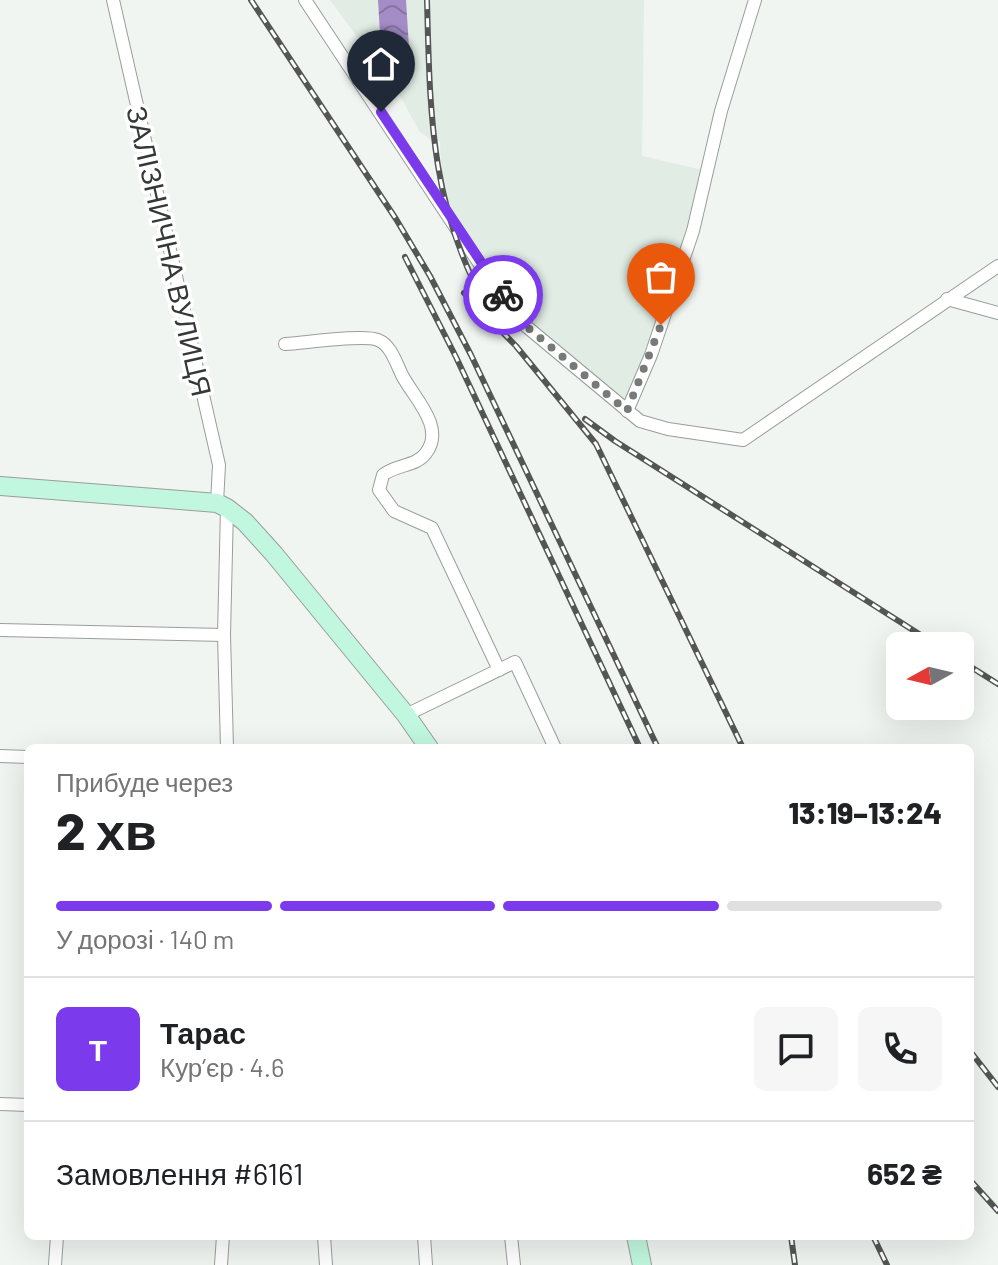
<!DOCTYPE html>
<html lang="uk">
<head>
<meta charset="utf-8">
<style>
	body { margin:0; font-family:Barlow,sans-serif; background:#f6f6f6; color:#202124; height:100vh; display:flex; flex-direction:column; font-size:30px; white-space:nowrap }
	* { box-sizing:border-box; margin:0 }
	p { font-size:26px; color:#757577 }
	.icon { flex:none; width:44px; height:44px; fill:none; stroke:currentColor; stroke-width:2; stroke-linecap:round; stroke-linejoin:round }
	.map { position:relative; flex:1; overflow:hidden }
	.panel { position:absolute; left:24px; top:744px; width:950px; height:496px; display:flex; flex-direction:column; background:#fff; border-radius:12px; box-shadow:0 8px 32px #0002 }
	.panel>* { flex:none }
	.needle { width:52px; rotate:262deg }
	.buttons { position:absolute; left:886px; top:632px; display:grid; gap:16px }
	.buttons a { display:grid; place-items:center; width:88px; height:88px; border-radius:12px; background:#fff; box-shadow:0 8px 32px #0002; font-size:40px }
	.pin { position:absolute; display:grid; place-items:center; width:68px; height:68px; color:#fff; margin:-82px -34px; border-radius:50% 50% 50% 0; rotate:-45deg; box-shadow:0 0 8px #0007 }
	.pin .icon { rotate:45deg }
	.courier { position:absolute; display:grid; place-items:center; width:80px; height:80px; margin:-40px; border:6px solid #7c3aed; border-radius:50%; background:#fff; color:#222; box-shadow:0 2px 10px #0007 }
	.head em { font-style:normal; font-weight:800 }
	.head div { display:flex; flex-direction:column-reverse }
	.head { display:flex; align-items:center; justify-content:space-between; height:136px; padding:0 32px }
	h1 { font-size:52px; font-weight:800; line-height:60px }
	.bar { display:grid; grid-template-columns:repeat(4,1fr); gap:12px 8px; align-content:center; height:96px; padding:0 32px }
	.bar i { height:10px; border-radius:6px; background:#e0e0e0 }
	.bar .active { background:#7c3aed }
	.bar p { grid-column:span 4 }
	.line { display:flex; align-items:center; gap:20px; padding:0 32px; border-top:2px solid #e0e0e0 }
	.line div { flex:1 }
	.round { display:grid; place-items:center; flex:none; width:84px; height:84px; border-radius:12px; background:#f6f6f6 }
	.map>svg:first-child { display:block }
	.built { fill:#e0ece4 }
	.water { fill:url(#water-waves) }
	.lines { fill:none; stroke-linecap:round; stroke-linejoin:round }
	.street-casing { stroke:#999e9b; stroke-width:14 }
	.secondary-casing { stroke:#999e9b; stroke-width:20 }
	.street { stroke:#fff; stroke-width:12 }
	.secondary { stroke:#c1f7df; stroke-width:18 }
	.rail-casing { stroke:#535654; stroke-width:6 }
	.rail { stroke:#fff; stroke-width:3; stroke-dasharray:9; stroke-linecap:butt }
	.done { stroke:#777a78; stroke-width:8; stroke-dasharray:0 14.4 }
	.route { stroke:#7c3aed; stroke-width:10 }
	.labels { text-anchor:middle; dominant-baseline:central; stroke-width:7; stroke-linejoin:round; paint-order:stroke }
	.street-label { font-size:28px; fill:#363837; stroke:#fff }
</style>
</head>
<body>
<div class="map">
<svg width="998" height="1265" viewBox="0 0 998 1265">
	<defs>
		<pattern id="water-waves" width="16" height="10" patternUnits="userSpaceOnUse" patternTransform="scale(2)"><rect width="16" height="10" fill="#a48dc7"/><path d="M0 5q4-4 8 0t8 0" fill="none" stroke="#8674a2"/></pattern>
	</defs>
	<rect width="100%" height="100%" fill="#f0f5f2"/>
	<polygon class="built" points="330,0 644,0 642,156 707,171 627,411 527,327 443,208 440,141 433,141 419,131 398,92"/>
	<polygon class="water" points="378,0 406,0 409,48 381,50"/>
	<g class="lines">
		<defs>
			<g id="street">
				<polyline points="113,0 219,465 217,503"/>
				<polyline points="305,0 485,272 527,327 640,421 668,429 743,440 998,266"/>
				<polyline points="947,299 998,313"/>
				<path d="M285,344C304,343 363,334 378,340C391,345 396,363 402,375C413,397 446,427 426,453C416,467 396,464 383,475L379,490L394,511L432,528L499,670"/>
				<polyline points="627,411 651,355 693,231 721,111 755,0"/>
				<polyline points="227,508 224,635 227,748"/>
				<polyline points="0,630 224,635"/>
				<polyline points="406,715 515,662 555,748"/>
				<polyline points="0,756 28,757"/>
				<polyline points="0,1104 28,1105"/>
				<polyline points="324,1236 326,1265"/>
				<polyline points="424,1236 426,1265"/>
				<polyline points="511,1236 514,1265"/>
				<polyline points="55,1265 57,1236"/>
				<polyline points="221,1265 223,1236"/>
			</g>
			<g id="secondary">
				<polyline points="0,486 180,500 217,503 227,508 245,522 274,554 406,715 429,748"/>
				<polyline points="636,1236 642,1265"/>
			</g>
		</defs>
		<use href="#street" class="street-casing"/>
		<use href="#secondary" class="secondary-casing"/>
		<use href="#street" class="street"/>
		<use href="#secondary" class="secondary"/>
		<defs>
			<g id="rail">
				<polyline points="251,0 396,219 430,276 471,355 658,748"/>
				<path d="M427,0C430,113 430,207 488,309"/>
				<polyline points="405,257 456,357 640,748"/>
				<polyline points="464,293 516,346 596,444 743,748"/>
				<polyline points="585,419 615,441 938,646"/>
				<polyline points="960,660 998,684"/>
				<polyline points="970,1051 998,1087"/>
				<polyline points="970,1180 998,1211"/>
				<polyline points="791,1236 795,1265"/>
				<polyline points="873,1236 887,1265"/>
			</g>
		</defs>
		<use href="#rail" class="rail-casing"/>
		<use href="#rail" class="rail"/>
	</g>
	<g class="lines">
		<polyline class="done" points="503,295 527,327 627,411 661,325"/>
		<polyline class="route" points="381,112 503,295"/>
	</g>
	<g class="labels">
		<g class="street-label">
			<text transform="translate(170 251) rotate(77)">ЗАЛІЗНИЧНА ВУЛИЦЯ</text>
		</g>
	</g>
</svg>
<div class="buttons">
<a><svg class="needle" viewBox="-14 -14 28 28"><path d="M0-13l5 13h-10z" fill="#e53935"/><path d="M0 13l5-13h-10z" fill="#757577"/></svg></a>
</div>
<div class="pin" style="left:661px;top:325px;background:#ea580c"><svg class="icon" aria-label="bag" viewBox="0 0 24 24"><path d="M5 8h14l-1 12H6zM9 8a3 3 0 0 1 6 0"/></svg></div>
<div class="pin" style="left:381px;top:112px;background:#1f2937"><svg class="icon" aria-label="home" viewBox="0 0 24 24"><path d="M3 11l9-7 9 7M6 9v11h12V9"/></svg></div>
<div class="courier" style="left:503px;top:295px"><svg class="icon" aria-label="bike" viewBox="0 0 24 24"><circle cx="6" cy="16" r="4"/><circle cx="18" cy="16" r="4"/><path d="M6 16l4-8h5l3 8M10 8l3 8H6M13 5h3"/></svg></div>
<section class="panel">
<div class="head"><div><h1>2 хв</h1><p>Прибуде через</p></div><em>13:19–13:24</em></div>
<div class="bar"><i class="active"></i><i class="active"></i><i class="active"></i><i></i><p>У дорозі · 140 m</p></div>
<div class="line" style="height:144px"><b class="round" style="background:#7c3aed;color:#fff">Т</b><div><b>Тарас</b><p>Кур’єр · 4.6</p></div><a class="round"><svg class="icon" aria-label="chat" viewBox="0 0 24 24"><path d="M4 5h16v11H9l-5 4z"/></svg></a><a class="round"><svg class="icon" aria-label="phone" viewBox="0 0 24 24"><path d="M5 4h4l2 5-3 2q2 4 5 5l2-3 5 2v4C11 20 4 13 5 4z"/></svg></a></div>
<div class="line" style="height:104px"><div>Замовлення #6161</div><b>652 ₴</b></div>
</section>
</div>
</body>
</html>
